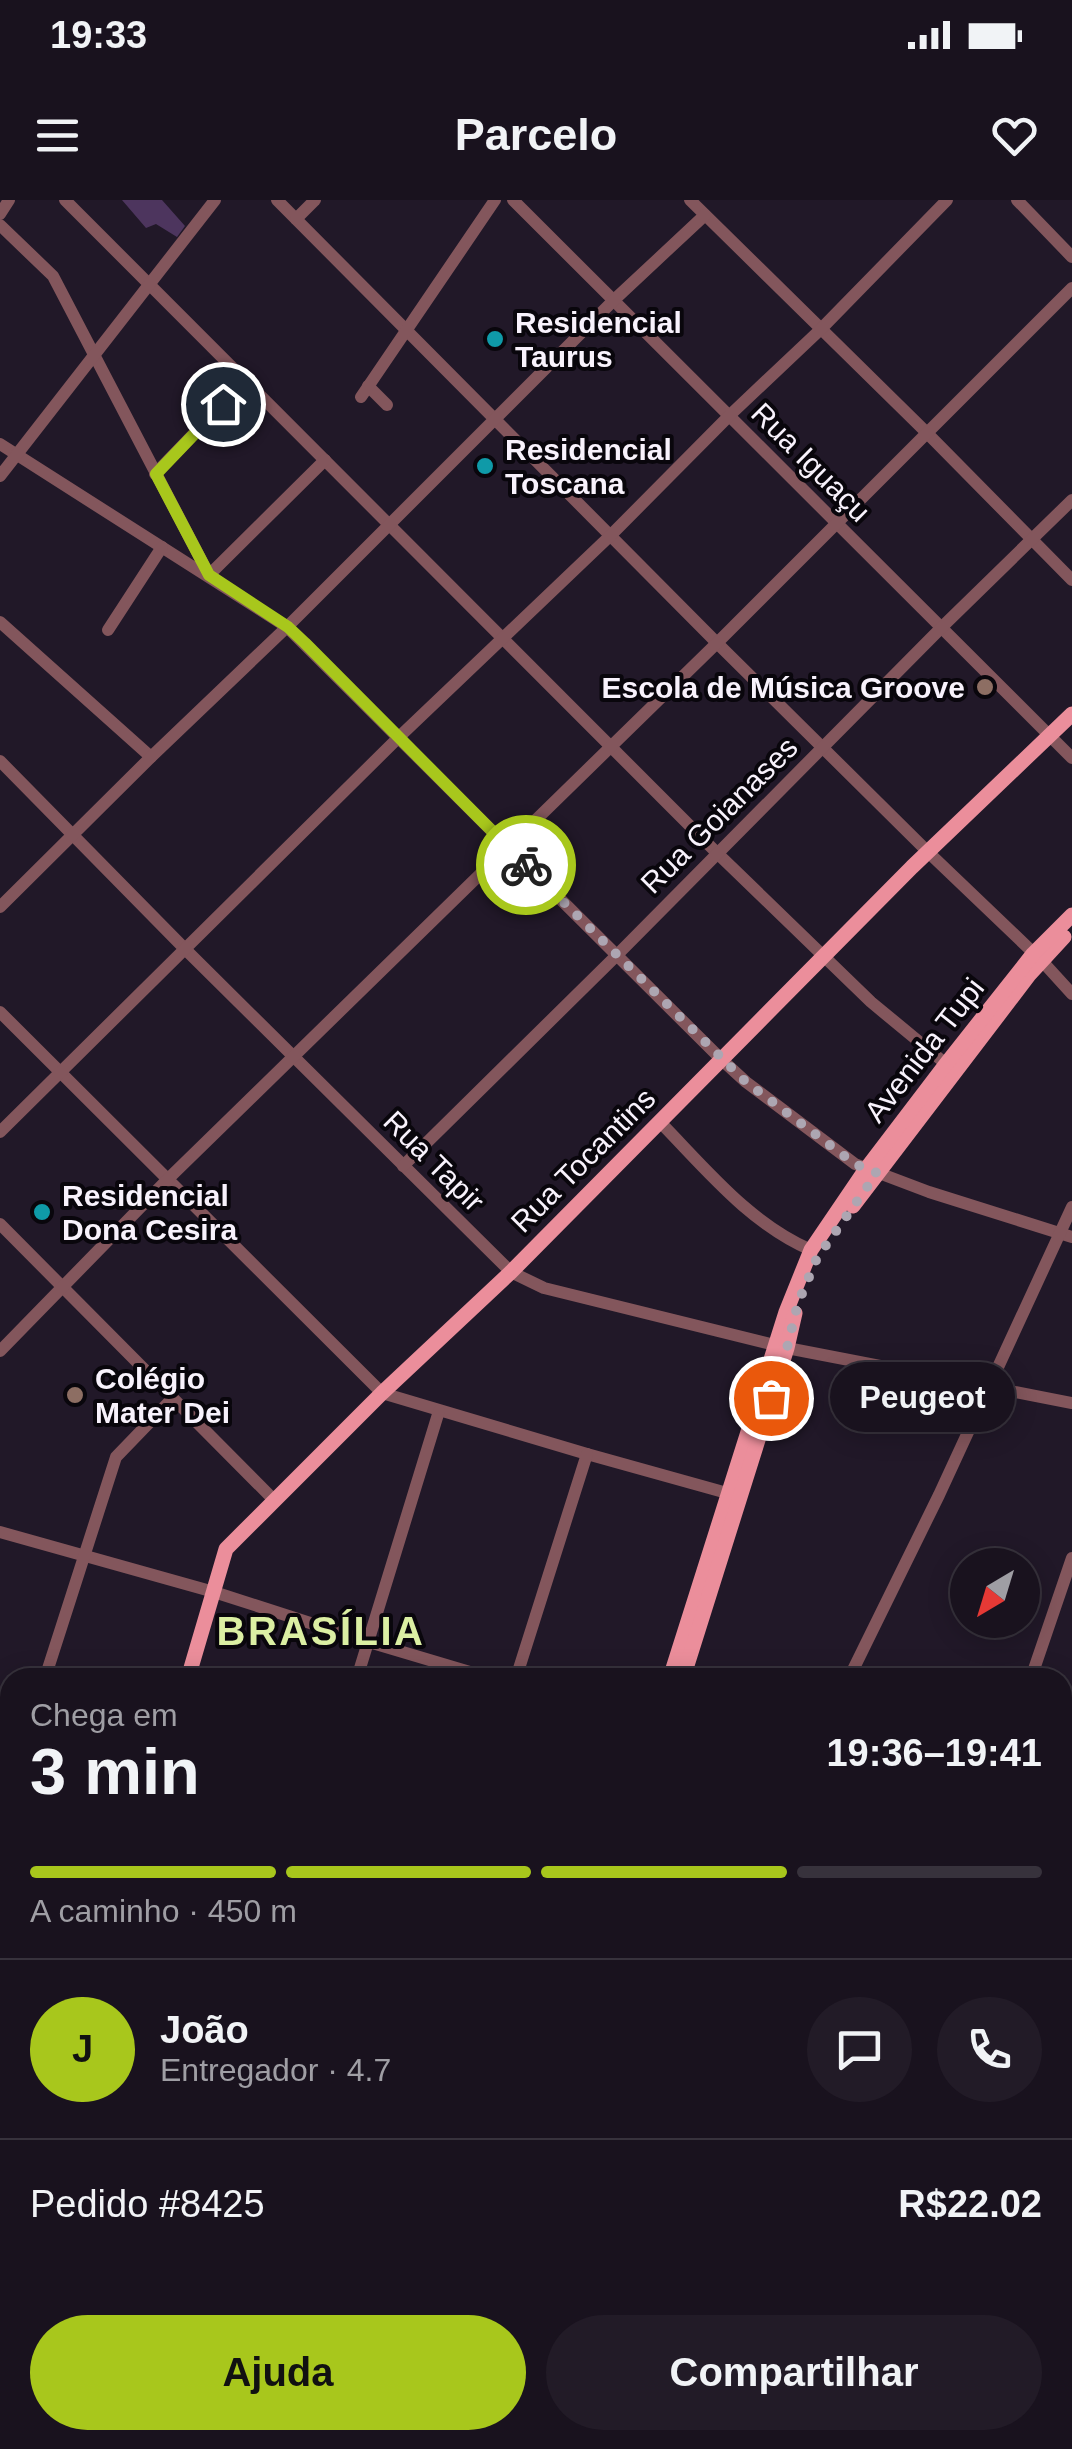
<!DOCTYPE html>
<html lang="pt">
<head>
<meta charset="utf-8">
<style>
	body { margin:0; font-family:Helvetica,sans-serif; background:#221b27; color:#f1f3f6; height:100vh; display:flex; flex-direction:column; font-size:38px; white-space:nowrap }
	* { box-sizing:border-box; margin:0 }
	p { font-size:32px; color:#9f9ea4 }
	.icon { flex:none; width:55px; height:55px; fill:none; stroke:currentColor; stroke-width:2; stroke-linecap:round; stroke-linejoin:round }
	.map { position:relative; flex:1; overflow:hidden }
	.side { position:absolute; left:0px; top:1468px; width:1072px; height:782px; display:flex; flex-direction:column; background:#19121e; border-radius:30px 30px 0 0; box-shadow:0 5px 25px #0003,0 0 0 2px #37323c }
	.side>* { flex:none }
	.needle { width:65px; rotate:218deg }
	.controls { position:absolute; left:950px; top:1348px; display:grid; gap:20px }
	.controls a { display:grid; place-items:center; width:90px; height:90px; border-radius:50%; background:#19121e; box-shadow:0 5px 25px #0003,0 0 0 2px #37323c; font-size:50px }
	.pin { position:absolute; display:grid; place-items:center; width:85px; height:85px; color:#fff; margin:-42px; border:5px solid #fff; border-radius:50%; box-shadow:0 2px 10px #0007 }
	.courier { position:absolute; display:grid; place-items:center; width:100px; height:100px; margin:-50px; border:8px solid #a8c71c; border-radius:50%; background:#fff; color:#222; box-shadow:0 2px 12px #0007 }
	.bubble { position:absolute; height:70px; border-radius:35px; background:#19121e; box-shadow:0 5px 25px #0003,0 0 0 2px #37323c; font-size:32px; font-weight:700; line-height:70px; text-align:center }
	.head em { font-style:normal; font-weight:700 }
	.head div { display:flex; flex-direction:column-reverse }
	.head { display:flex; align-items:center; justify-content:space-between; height:170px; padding:0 30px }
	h1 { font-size:65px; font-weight:700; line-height:75px }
	.bar { display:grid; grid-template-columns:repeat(4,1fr); gap:15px 10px; align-content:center; height:120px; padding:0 30px }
	.bar i { height:12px; border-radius:8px; background:#37323c }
	.bar .active { background:#a8c71c }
	.bar p { grid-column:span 4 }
	.line { display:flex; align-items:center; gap:25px; padding:0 30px; border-top:2px solid #37323c }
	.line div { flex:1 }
	.round { display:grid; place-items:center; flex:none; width:105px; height:105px; border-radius:52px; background:#221b27 }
	.button { display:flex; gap:20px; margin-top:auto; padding:20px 30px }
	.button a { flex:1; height:115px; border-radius:60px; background:#a8c71c; color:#111; font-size:40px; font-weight:700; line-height:115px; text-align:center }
	.button a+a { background:#221b27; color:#f1f3f6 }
	.status { display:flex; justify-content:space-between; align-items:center; height:70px; padding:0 50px; background:#19121e; direction:ltr }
	.status svg { height:28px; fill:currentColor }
	header { display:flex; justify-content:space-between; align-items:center; height:130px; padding:0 30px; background:#19121e; font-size:45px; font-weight:700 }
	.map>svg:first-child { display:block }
	.green { fill:#362045 }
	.forest { fill:#4d355e }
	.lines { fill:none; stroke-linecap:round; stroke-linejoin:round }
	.river { stroke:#000a0e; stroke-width:18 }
	.minor { stroke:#83565c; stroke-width:12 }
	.major { stroke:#eb8e9b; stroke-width:15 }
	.done { stroke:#ada6b2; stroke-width:10; stroke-dasharray:0 18 }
	.route { stroke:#a8c71c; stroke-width:12 }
	.culture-dot { fill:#0f9aa8; stroke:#09060c; stroke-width:4 }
	.education-dot { fill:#8d6e63; stroke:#09060c; stroke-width:4 }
	.labels { text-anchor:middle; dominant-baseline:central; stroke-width:8; stroke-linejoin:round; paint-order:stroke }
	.poi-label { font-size:30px; font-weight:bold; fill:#f8f2fc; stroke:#09060c; text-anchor:start }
	.street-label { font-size:30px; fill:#f8f2fc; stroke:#09060c }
	.district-label { font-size:40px; font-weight:bold; letter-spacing:2.5px; fill:#dbefa3; stroke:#09060c }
</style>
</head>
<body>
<div class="status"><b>19:33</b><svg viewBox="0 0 49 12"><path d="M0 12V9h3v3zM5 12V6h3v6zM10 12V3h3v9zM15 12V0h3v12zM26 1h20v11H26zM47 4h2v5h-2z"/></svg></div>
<header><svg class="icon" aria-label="menu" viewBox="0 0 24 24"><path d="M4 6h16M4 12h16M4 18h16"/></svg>Parcelo<svg class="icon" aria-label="heart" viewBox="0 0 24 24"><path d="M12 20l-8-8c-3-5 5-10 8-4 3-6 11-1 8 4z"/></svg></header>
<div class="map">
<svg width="1072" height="2249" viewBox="0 0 1072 2249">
	<rect width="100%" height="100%" fill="#211828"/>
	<polygon class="green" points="569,2240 735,2240 744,2249 565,2249"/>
	<polygon class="forest" points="122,0 162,0 185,26 177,37 156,24 146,28"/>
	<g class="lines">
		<polyline class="river" points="871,2249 874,2240"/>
		<g class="minor">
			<polyline points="65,0 716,652 871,802 946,864"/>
			<polyline points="277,0 717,443 928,652 1042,761 1072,794"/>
			<polyline points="513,0 1072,558"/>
			<polyline points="690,0 926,232 1072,380"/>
			<polyline points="1017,0 1072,57"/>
			<polyline points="0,14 9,0"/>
			<polyline points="296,19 315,0"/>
			<polyline points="0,25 53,76 209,375 325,260"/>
			<polyline points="368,186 387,205"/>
			<polyline points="361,197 495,0"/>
			<polyline points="0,244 287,427 722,860 746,882 855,964 929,992 1072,1037"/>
			<polyline points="155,274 246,180"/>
			<polyline points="0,276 215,0"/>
			<polyline points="0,422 151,557"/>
			<polyline points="108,430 162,347"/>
			<polyline points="0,561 185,749 511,1072 544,1088 787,1148 1072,1203"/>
			<polyline points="0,707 151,557 287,427 614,100 705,15"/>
			<polyline points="0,812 382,1193 587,1254 727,1293"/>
			<path d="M659,921C706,969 749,1023 811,1050"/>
			<polyline points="0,932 398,538 611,335 730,215 821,129 947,0"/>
			<polyline points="403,966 616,756 941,428 1072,300"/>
			<polyline points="0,1024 274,1300"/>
			<polyline points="0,1151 168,979 717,443 1072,88"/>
			<polyline points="0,1332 214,1392 369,1442 490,1478"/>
			<polyline points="45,1478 116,1257 172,1199"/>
			<polyline points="357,1478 439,1211"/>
			<polyline points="516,1478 587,1254"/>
			<polyline points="849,1478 939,1295 1072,1007"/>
			<polyline points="1031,1478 1072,1358"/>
			<polyline points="1062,1497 1072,1498"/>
			<polyline points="0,1553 10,1556"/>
			<polyline points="0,1623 10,1587"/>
			<polyline points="1062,1705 1072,1704"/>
			<polyline points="0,1768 10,1773"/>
			<polyline points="1062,1995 1072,1994"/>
			<polyline points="0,2030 10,2037"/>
			<polyline points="1062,2217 1072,2217"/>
			<polyline points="489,2240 502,2249"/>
			<polyline points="749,2240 759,2249"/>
			<polyline points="13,2249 20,2240"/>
			<polyline points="232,2249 239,2240"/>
			<polyline points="971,2249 974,2240"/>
		</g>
		<g class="major">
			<polyline points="853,1006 1029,775 1064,737"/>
			<polyline points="188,1478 226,1349 382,1193 511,1072 912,667 1072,514"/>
			<polyline points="670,1478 786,1112 811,1050 866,969 946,864 1033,754 1072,715"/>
			<polyline points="683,1478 787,1148 795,1113"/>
			<polyline points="0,1997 10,1985"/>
			<polyline points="422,2249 430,2240"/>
			<polyline points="438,2249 445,2240"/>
		</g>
	</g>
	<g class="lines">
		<polyline class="done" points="526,665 746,882 855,964 877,973 817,1058 798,1103 787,1148 771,1198"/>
		<polyline class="route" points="223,204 156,274 209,375 288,427 305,443 526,665"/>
	</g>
	<g class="culture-dot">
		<circle cx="495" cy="139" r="10"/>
		<circle cx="485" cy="266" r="10"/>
		<circle cx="42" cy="1012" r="10"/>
	</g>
	<g class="education-dot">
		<circle cx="985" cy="487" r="10"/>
		<circle cx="75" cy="1195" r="10"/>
	</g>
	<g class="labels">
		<g class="poi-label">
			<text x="515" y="122">Residencial<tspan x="515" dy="34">Taurus</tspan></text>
			<text x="505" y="249">Residencial<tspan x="505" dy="34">Toscana</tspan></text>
			<text x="965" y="487" text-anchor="end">Escola de Música Groove</text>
			<text x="62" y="995">Residencial<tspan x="62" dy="34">Dona Cesira</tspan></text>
			<text x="95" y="1178">Colégio<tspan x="95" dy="34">Mater Dei</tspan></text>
		</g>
		<g class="street-label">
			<text transform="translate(811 262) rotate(45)">Rua Iguaçu</text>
			<text transform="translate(719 615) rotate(-45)">Rua Goianases</text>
			<text transform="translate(924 850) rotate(-52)">Avenida Tupi</text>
			<text transform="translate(583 960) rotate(-45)">Rua Tocantins</text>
			<text transform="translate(434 961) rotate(45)">Rua Tapir</text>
		</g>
		<g class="district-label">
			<text x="321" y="1431">BRASÍLIA</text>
		</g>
	</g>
</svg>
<div class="controls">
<a><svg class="needle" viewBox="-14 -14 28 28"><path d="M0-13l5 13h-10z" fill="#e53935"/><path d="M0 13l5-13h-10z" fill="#9f9ea4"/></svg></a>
</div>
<div class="pin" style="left:771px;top:1198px;background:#ea580c"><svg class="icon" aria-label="bag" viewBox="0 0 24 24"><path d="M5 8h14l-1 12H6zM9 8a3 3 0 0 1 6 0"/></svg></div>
<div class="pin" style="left:223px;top:204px;background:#1f2937"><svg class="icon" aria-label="home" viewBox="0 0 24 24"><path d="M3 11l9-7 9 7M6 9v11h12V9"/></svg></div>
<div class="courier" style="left:526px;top:665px"><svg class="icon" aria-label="bike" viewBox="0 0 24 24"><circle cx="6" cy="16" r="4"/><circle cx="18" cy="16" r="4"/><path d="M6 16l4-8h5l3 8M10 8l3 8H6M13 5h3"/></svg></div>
<div class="bubble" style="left:830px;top:1162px;width:185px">Peugeot</div>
<section class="side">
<div class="head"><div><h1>3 min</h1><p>Chega em</p></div><em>19:36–19:41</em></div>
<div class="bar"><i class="active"></i><i class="active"></i><i class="active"></i><i></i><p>A caminho · 450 m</p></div>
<div class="line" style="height:180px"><b class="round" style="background:#a8c71c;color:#111">J</b><div><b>João</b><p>Entregador · 4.7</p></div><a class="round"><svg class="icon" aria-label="chat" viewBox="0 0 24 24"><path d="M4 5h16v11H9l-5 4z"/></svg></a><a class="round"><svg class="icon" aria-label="phone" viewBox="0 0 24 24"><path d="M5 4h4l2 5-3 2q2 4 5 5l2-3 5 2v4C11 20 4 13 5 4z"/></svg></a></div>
<div class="line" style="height:130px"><div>Pedido #8425</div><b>R$22.02</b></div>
<div class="button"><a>Ajuda</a><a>Compartilhar</a></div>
</section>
</div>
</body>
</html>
